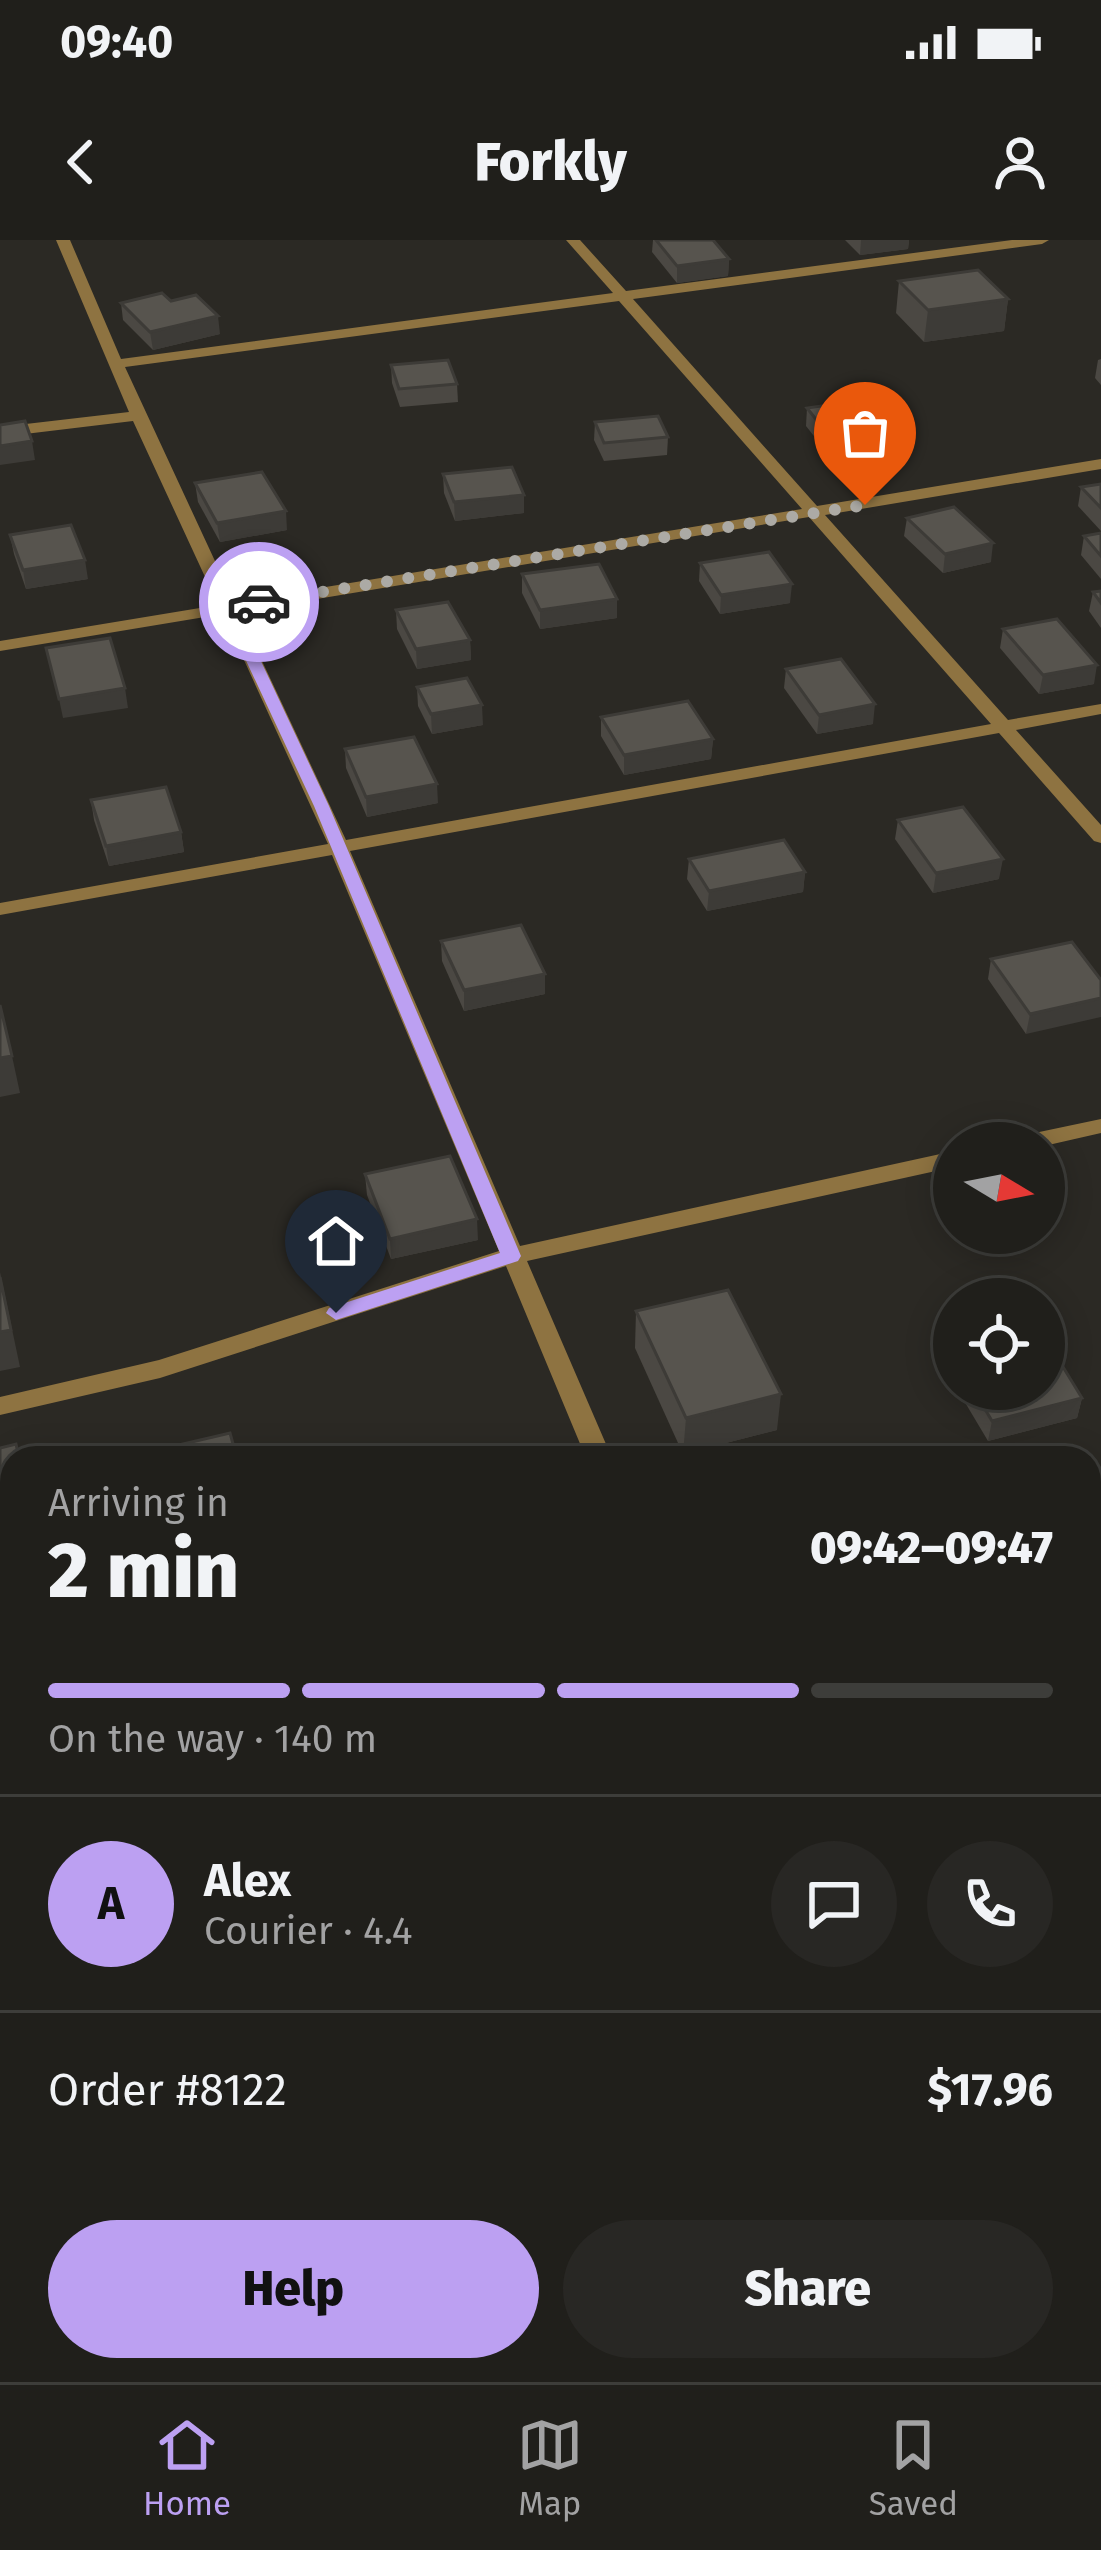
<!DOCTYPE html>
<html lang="en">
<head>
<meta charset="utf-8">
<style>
	body { margin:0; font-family:"Fira Sans",sans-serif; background:#282724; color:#f1f3f6; height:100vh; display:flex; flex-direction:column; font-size:45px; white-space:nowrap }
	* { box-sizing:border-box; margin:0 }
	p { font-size:39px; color:#a2a2a3 }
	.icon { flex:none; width:66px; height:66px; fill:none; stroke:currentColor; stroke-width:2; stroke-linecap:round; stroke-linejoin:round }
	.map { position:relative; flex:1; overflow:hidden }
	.side { position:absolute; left:0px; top:1206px; width:1101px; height:936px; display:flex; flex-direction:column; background:#201f1b; border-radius:36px 36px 0 0; box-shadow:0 6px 30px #0003,0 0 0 3px #3d3d3a }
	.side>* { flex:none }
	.needle { width:78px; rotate:100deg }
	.buttons { position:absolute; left:933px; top:882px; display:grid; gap:24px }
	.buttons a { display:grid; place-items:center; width:132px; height:132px; border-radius:50%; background:#201f1b; box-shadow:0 6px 30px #0003,0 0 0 3px #3d3d3a; font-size:60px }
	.pin { position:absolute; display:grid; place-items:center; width:102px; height:102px; color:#fff; margin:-123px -51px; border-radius:50% 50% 50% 0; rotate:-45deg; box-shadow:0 0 12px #0007 }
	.pin .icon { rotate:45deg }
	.courier { position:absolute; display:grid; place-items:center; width:120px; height:120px; margin:-60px; border:9px solid #bca0f2; border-radius:50%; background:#fff; color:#222; box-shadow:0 3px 15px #0007 }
	.overview em { font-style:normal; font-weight:800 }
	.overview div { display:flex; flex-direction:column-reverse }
	.overview { display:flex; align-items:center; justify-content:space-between; height:204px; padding:0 48px }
	h1 { font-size:78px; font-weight:800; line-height:90px }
	.bar { display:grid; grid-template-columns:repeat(4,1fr); gap:18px 12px; align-content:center; height:144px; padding:0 48px }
	.bar i { height:15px; border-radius:9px; background:#3d3d3a }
	.bar .active { background:#bca0f2 }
	.bar p { grid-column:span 4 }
	.line { display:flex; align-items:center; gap:30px; padding:0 48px; border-top:3px solid #3d3d3a }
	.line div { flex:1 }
	.round { display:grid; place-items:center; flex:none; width:126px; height:126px; border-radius:63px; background:#282724 }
	.primary-button { display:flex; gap:24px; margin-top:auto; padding:24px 48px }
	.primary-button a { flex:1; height:138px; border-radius:72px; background:#bca0f2; color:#111; font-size:48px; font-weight:800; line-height:138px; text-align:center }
	.primary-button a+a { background:#282724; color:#f1f3f6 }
	.status { display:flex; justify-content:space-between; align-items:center; height:84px; padding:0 60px; background:#201f1b; direction:ltr }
	.status svg { height:33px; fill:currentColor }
	header { display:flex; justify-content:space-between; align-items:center; height:156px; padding:0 48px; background:#201f1b; font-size:54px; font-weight:800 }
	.menu { display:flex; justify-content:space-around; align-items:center; height:168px; border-top:3px solid #3d3d3a; background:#201f1b; font-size:33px; color:#a2a2a3 }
	.menu a { display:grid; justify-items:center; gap:6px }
	.menu .active { color:#bca0f2 }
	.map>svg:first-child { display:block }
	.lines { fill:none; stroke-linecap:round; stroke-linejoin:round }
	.street { fill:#8e7341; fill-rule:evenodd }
	.wall { fill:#4b4843 }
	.shaded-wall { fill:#3d3b37 }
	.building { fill:#57544e; stroke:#3d3b37; stroke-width:3 }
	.route { fill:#bca0f2 }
	.done { stroke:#acaaa5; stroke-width:12; stroke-dasharray:0 21.6 }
</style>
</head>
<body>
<div class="status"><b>09:40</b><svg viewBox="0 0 49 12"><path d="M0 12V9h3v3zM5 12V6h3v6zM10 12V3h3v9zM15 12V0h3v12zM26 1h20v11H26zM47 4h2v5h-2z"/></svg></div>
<header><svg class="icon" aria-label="back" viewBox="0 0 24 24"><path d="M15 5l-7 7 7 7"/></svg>Forkly<svg class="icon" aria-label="person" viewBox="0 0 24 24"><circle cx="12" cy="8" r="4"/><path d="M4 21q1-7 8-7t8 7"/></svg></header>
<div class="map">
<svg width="1101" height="2142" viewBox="0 0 1101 2142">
	<rect width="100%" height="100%" fill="#2b2924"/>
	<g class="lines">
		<g class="street">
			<path d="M56,0H70L121,119L613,53L566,0H580L626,51L1012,0H1049L1042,4L633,59L817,266L1101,219V229L825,275L1008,480L1101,464V474L1016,490L1101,585V603L1094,601L999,493L350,611L520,1006L954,911V927L527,1021L612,1218H586L506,1026L160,1138L0,1175V1157L159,1120L499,1011L332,615L0,675V663L328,604L223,374L0,411V401L218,365L133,181L0,197V187L129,172ZM619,61L802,269L234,362L125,127ZM809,277L991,484L346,600L239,372Z"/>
			<polygon points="1101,879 1101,893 1044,906 1044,903 1014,903 1025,895"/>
			<polygon points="1101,1579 1101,1605 1089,1610 1089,1584"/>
			<polygon points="12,1965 12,1997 0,2002 0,1968"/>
			<polygon points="988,2130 1022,2130 1027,2142 993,2142"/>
		</g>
	</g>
	<g class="wall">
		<polygon points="653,0 713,0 729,19 728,36 677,43 652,12"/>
		<polygon points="845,0 909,0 908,9 860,15"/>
		<polygon points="899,41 1008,59 1004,91 924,102 896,73"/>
		<polygon points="171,61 220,94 153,110 123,80 121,63"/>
		<polygon points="1101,119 1101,145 1095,138 1098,120"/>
		<polygon points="391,125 457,144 458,162 400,167 392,143"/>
		<polygon points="807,168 891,216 836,224 806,186"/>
		<polygon points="595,182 668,197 667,215 604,221 594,200"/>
		<polygon points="443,234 524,273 455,281 444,253"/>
		<polygon points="195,243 287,290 220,302 198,262"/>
		<polygon points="1101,244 1101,291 1078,266 1081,247"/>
		<polygon points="907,278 991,322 943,333 904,296"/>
		<polygon points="1101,293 1101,339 1081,315 1084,296"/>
		<polygon points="10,295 88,339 26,349 14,314"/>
		<polygon points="700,323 790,363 720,374 699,341"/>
		<polygon points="522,334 617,359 617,378 540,389 522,353"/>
		<polygon points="1101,351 1101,388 1089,371 1093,352"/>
		<polygon points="396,370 470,400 471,420 417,429 397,389"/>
		<polygon points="1003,389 1094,444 1039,454 1000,408"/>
		<polygon points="786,429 873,484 817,494 784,448"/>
		<polygon points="417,447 483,485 432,494 418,466"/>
		<polygon points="601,477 713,499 711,519 624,535 601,496"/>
		<polygon points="345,509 438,563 367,577 346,528"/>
		<polygon points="91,560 181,592 184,612 109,626 94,580"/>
		<polygon points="898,580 999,639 933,653 895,599"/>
		<polygon points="689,619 805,632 803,652 707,671 687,639"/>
		<polygon points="441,701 545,754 464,771 442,721"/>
		<polygon points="1072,702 1026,794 988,739 991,719"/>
		<polygon points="365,934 478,1000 391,1019 367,955"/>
		<polygon points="636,1071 777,1190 683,1214 635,1108"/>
		<polygon points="957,1149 1044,1149 1082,1158 1077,1178 988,1201"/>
	</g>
	<g class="shaded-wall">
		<polygon points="861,0 909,0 908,9 860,15"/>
		<polygon points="729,19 728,36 677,43 677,26"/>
		<polygon points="1008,59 1004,91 924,102 928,70"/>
		<polygon points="218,76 220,94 153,110 150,92"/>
		<polygon points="893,197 891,216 836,224 837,206"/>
		<polygon points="32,201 35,220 0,225 0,206"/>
		<polygon points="524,255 524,273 455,281 454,262"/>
		<polygon points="286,271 287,290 220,302 217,283"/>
		<polygon points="993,303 991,322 943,333 945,314"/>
		<polygon points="85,320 88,339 26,349 23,330"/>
		<polygon points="792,344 790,363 720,374 721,355"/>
		<polygon points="617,359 617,378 540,389 540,370"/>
		<polygon points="470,400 471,420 417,429 416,409"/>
		<polygon points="1097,425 1094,444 1039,454 1043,435"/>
		<polygon points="125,448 128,468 63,478 59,459"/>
		<polygon points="875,464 873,484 817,494 819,475"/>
		<polygon points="482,465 483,485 432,494 431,474"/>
		<polygon points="713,499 711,519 624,535 624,515"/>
		<polygon points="437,544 438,563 367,577 366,557"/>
		<polygon points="181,592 184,612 109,626 106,606"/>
		<polygon points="1003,619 999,639 933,653 936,633"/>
		<polygon points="805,632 803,652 707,671 709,651"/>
		<polygon points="545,734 545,754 464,771 464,750"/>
		<polygon points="1101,758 1101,777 1026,794 1030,774"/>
		<polygon points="12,816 20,853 0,857 0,818"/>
		<polygon points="477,979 478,1000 391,1019 390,999"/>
		<polygon points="0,1032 20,1127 0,1131"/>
		<polygon points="781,1154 777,1190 683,1214 686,1178"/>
		<polygon points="1082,1158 1077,1178 988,1201 992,1181"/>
		<polygon points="12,1298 12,1336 0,1339 0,1301"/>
		<polygon points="12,1679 12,1699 0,1702 0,1683"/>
		<polygon points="1101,1801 1101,1828 1089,1832 1089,1805"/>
		<polygon points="1101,1956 1101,1981 1089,1985 1089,1960"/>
		<polygon points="12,2130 104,2130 67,2142 0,2142 0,2134"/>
	</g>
	<g class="building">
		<polygon points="656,0 713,0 729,19 677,26"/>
		<polygon points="978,30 1008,59 928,70 899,41"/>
		<polygon points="162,53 171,61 196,55 218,76 150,92 121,63"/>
		<polygon points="448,120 457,144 399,149 391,125"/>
		<polygon points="862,160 893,197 837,206 807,168"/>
		<polygon points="658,176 668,197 604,203 595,182"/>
		<polygon points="25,181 32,201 0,206 0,185"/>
		<polygon points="512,227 524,255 454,262 443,234"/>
		<polygon points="262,232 286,271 217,283 195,243"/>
		<polygon points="1101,244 1101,268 1081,247"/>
		<polygon points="954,267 993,303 945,314 907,278"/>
		<polygon points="71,285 85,320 23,330 10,295"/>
		<polygon points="1101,293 1101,316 1084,296"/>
		<polygon points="769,312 792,344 721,355 700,323"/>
		<polygon points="599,324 617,359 540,370 522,334"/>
		<polygon points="1101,351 1101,363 1093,352"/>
		<polygon points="448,362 470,400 416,409 396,370"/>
		<polygon points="1057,379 1097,425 1043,435 1003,389"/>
		<polygon points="110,398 125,448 59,459 46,408"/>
		<polygon points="841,419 875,464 819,475 786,429"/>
		<polygon points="467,438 482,465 431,474 417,447"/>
		<polygon points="688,461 713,499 624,515 601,477"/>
		<polygon points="414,497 437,544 366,557 345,509"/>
		<polygon points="166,547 181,592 106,606 91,560"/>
		<polygon points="963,567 1003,619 936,633 898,580"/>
		<polygon points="784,600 805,632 709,651 689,619"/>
		<polygon points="521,685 545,734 464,750 441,701"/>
		<polygon points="1072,702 1101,740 1101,758 1030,774 991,719"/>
		<polygon points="0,765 12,816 0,818"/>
		<polygon points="450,916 477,979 390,999 365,934"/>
		<polygon points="0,1037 11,1090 0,1092"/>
		<polygon points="728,1050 781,1154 686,1178 636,1071"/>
		<polygon points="1049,1104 1082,1158 992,1181 973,1149 1044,1149 1044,1106"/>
		<polygon points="230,1193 237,1218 123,1218"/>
		<polygon points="16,1204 19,1218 12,1218 12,1298 0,1301 0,1208"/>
		<polygon points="12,1595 12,1679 0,1683 0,1598"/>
		<polygon points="1089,1734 1101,1757 1101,1801 1089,1805"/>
		<polygon points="1101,1844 1101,1956 1089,1960 1089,1848"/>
		<polygon points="12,1997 12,2130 0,2134 0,2001"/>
	</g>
	<polygon class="route" points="259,358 264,365 237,370 329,566 521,1016 518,1021 336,1080 326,1073 329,1068 500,1013 314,566 221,367"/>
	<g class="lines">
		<polyline class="done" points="259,362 865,265"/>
	</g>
</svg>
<div class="buttons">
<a><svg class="needle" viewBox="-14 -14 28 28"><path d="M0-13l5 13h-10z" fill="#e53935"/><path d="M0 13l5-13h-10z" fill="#a2a2a3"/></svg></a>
<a><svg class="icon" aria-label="locate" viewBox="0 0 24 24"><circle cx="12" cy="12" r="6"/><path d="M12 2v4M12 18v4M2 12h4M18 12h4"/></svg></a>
</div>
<div class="pin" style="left:865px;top:265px;background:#ea580c"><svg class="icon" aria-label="bag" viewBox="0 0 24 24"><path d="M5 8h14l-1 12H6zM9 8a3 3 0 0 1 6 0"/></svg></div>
<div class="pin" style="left:336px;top:1073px;background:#1f2937"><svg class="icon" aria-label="home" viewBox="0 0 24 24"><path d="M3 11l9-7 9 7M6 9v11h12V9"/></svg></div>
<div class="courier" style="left:259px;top:362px"><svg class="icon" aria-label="car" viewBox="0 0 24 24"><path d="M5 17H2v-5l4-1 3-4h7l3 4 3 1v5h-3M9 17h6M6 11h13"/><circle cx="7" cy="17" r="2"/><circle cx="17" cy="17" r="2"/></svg></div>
<section class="side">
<div class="overview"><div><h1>2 min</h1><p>Arriving in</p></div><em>09:42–09:47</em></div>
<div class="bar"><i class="active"></i><i class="active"></i><i class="active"></i><i></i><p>On the way · 140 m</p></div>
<div class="line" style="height:216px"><b class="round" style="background:#bca0f2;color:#111">A</b><div><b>Alex</b><p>Courier · 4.4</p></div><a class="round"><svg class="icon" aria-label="chat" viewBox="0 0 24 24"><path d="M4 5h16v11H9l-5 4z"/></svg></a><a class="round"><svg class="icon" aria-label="phone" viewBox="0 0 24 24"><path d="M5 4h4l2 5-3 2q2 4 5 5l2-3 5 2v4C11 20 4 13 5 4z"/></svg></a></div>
<div class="line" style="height:156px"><div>Order #8122</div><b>$17.96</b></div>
<div class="primary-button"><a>Help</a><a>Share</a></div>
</section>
</div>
<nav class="menu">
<a class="active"><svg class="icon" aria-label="home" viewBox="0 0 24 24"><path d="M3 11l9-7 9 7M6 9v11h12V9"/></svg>Home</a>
<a><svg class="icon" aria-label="map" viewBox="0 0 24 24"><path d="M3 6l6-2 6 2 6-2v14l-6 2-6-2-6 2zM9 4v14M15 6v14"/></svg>Map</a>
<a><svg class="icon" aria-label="saved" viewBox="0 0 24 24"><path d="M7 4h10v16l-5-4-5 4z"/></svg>Saved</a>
</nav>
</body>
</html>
